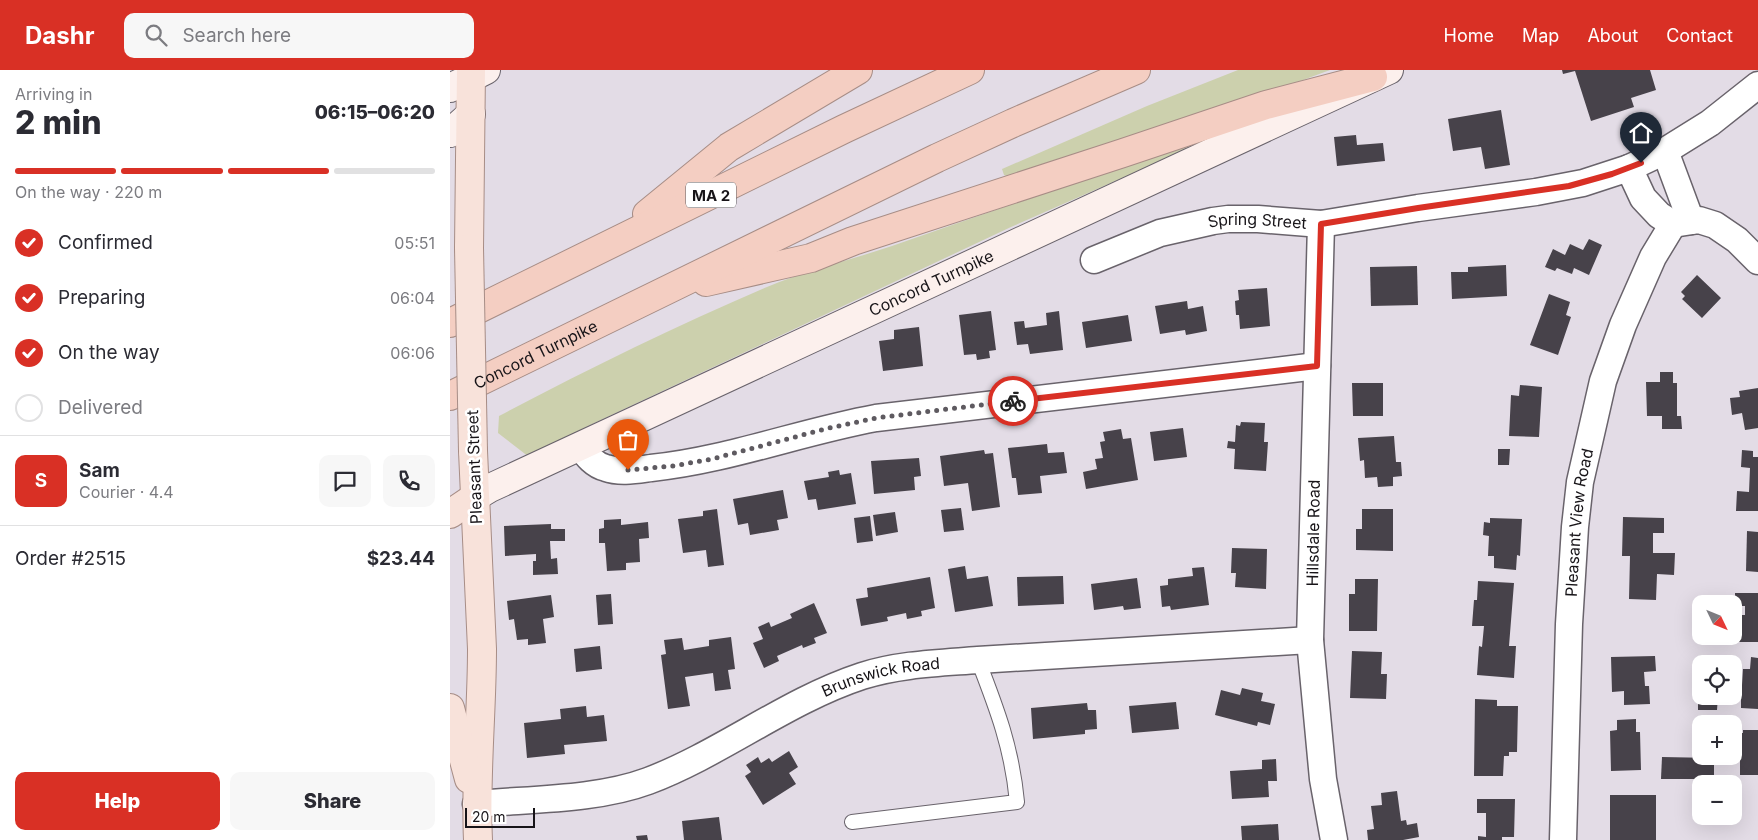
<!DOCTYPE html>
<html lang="en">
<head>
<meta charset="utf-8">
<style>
	body { margin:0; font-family:Inter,sans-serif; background:#f7f7f7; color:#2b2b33; height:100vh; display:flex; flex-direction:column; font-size:19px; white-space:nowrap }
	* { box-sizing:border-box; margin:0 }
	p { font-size:16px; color:#7c7c81 }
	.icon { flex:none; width:28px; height:28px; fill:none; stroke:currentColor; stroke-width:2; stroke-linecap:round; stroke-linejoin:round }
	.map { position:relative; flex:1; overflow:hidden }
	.panel { display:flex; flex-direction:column; background:#fff; width:450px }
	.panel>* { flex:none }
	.needle { width:32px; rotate:133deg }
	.controls { position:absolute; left:1242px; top:525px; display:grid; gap:10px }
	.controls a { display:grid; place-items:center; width:50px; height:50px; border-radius:10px; background:#fff; box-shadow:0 5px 20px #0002; font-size:25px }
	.scale { position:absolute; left:15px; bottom:12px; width:70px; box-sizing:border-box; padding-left:5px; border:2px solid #171418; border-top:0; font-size:14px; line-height:18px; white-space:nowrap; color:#171418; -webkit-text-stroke:4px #fff; paint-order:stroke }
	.pin { position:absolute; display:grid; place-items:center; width:42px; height:42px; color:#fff; margin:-51px -21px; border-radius:50% 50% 50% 0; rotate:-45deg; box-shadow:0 0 5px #0007 }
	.pin .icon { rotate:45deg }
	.courier { position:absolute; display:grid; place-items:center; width:50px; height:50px; margin:-25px; border:4px solid #d93025; border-radius:50%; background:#fff; color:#222; box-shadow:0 1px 6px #0007 }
	.overview em { font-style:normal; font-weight:800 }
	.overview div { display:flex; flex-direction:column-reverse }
	.overview { display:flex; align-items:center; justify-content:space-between; height:85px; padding:0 15px }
	h1 { font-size:32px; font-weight:800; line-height:38px }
	.bar { display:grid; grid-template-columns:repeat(4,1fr); gap:8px 5px; align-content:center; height:60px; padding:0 15px }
	.bar i { height:6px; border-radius:4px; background:#e1e1e2 }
	.bar .current { background:#d93025 }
	.bar p { grid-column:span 4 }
	.line { display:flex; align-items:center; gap:12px; padding:0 15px; border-top:1px solid #e1e1e2 }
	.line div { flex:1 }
	.round { display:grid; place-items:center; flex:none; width:52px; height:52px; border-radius:10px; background:#f7f7f7 }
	ol { padding:0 15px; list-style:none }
	li { display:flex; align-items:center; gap:15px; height:55px }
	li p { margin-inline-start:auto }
	li .icon { padding:5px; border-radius:50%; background:#d93025; color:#fff; stroke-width:4 }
	li:last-child { color:#7c7c81 }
	li i { width:28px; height:28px; border:2px solid #e1e1e2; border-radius:50% }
	.button { display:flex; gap:10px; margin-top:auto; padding:10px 15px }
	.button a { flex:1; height:58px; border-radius:10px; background:#d93025; color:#fff; font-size:20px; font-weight:800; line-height:58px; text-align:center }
	.button a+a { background:#f7f7f7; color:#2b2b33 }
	header { display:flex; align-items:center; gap:30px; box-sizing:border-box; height:70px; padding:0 25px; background:#d93025; color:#fff }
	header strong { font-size:24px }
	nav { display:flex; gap:28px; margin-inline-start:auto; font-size:18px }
	.search { width:350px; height:45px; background:#f7f7f7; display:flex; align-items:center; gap:12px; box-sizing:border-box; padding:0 18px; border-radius:10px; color:#7c7c81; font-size:19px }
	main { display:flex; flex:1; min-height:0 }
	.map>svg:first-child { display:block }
	.green { fill:#ccd0ad }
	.building { fill:#47424a }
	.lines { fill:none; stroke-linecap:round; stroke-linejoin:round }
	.service-casing { stroke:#69636b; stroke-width:16 }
	.minor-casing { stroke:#69636b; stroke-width:29 }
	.secondary-casing { stroke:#69636b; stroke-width:30 }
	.primary-casing { stroke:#a78d86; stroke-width:30 }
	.motorway-casing { stroke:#a78d86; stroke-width:30 }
	.service { stroke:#fff; stroke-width:14 }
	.minor { stroke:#fff; stroke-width:26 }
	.secondary { stroke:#fcf0ed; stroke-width:28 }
	.primary { stroke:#f8e2da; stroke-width:28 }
	.motorway { stroke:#f4cec2; stroke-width:28 }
	.primary-bridge-casing { stroke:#a78d86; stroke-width:30; stroke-linecap:butt }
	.primary-bridge { stroke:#f8e2da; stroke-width:28 }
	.done { stroke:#5e5a60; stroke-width:5; stroke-dasharray:0 9 }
	.route { stroke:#d93025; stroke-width:6 }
	.labels { text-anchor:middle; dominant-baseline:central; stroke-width:5; stroke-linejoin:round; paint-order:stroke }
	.shield { fill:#fff; stroke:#5d5a5d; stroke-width:1 }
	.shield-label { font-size:15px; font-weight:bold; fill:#171418 }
	.street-label { font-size:16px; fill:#171418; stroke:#fff }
</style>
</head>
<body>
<header>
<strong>Dashr</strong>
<div class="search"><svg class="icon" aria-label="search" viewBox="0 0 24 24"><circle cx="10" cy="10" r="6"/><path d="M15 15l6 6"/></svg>Search here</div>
<nav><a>Home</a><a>Map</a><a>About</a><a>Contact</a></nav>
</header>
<main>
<section class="panel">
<div class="overview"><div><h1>2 min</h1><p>Arriving in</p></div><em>06:15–06:20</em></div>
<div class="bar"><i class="current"></i><i class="current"></i><i class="current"></i><i></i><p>On the way · 220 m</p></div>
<ol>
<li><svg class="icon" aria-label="check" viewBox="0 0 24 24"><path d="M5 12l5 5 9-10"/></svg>Confirmed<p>05:51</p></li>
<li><svg class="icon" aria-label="check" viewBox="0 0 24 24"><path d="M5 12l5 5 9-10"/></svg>Preparing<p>06:04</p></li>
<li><svg class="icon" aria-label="check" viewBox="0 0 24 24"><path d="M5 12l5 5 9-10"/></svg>On the way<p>06:06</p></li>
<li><i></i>Delivered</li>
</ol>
<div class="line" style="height:90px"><b class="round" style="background:#d93025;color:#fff">S</b><div><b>Sam</b><p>Courier · 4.4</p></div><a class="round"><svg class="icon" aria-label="chat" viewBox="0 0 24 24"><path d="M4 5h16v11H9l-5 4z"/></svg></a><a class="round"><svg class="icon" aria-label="phone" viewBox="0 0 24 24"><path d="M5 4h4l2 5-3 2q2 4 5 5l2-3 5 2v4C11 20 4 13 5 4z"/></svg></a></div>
<div class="line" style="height:65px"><div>Order #2515</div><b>$23.44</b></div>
<div class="button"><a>Help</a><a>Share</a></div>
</section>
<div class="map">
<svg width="1308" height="770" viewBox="0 0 1308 770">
	<rect width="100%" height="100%" fill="#e3dce6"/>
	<g class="green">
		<polygon points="788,0 880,0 829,19 559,107 554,105 552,99 697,36"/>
		<path d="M743,75L679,105L561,157L138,356L79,387L48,363L49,346C136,300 226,256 317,217C358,200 401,190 442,176C542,141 642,106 743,75Z"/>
	</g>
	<g class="building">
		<polygon points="1112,0 1200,0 1206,20 1181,28 1184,37 1141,51 1125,1 1113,4"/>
		<polygon points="1051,40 1060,95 1035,99 1031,77 1003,81 998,49"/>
		<polygon points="906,65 907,75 933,73 935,91 887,96 884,67"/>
		<polygon points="1139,169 1152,175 1139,205 1124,198 1122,204 1107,198 1105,201 1095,197 1103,179 1115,185 1120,174 1133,180"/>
		<polygon points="1056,195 1057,226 1002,229 1001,202 1018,202 1018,197"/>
		<polygon points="967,196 968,235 921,236 920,197"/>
		<polygon points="1247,205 1271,228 1252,248 1232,229 1235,226 1231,222"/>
		<polygon points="817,218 820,256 790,259 789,245 786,245 785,231 789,230 788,220"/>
		<polygon points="1099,224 1120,232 1116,245 1121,247 1108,285 1080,275"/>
		<polygon points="737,231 738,239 753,236 757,261 736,265 735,260 710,264 705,236"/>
		<polygon points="541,241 546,280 539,281 540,288 527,290 526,284 514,285 509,245"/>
		<polygon points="609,241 613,280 580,284 578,274 567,275 564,252 574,251 575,258 597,255 596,243"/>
		<polygon points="678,245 682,271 636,278 632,252"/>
		<polygon points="469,257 473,296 433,301 429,271 444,269 444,260"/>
		<polygon points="1210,302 1223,302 1223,313 1227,313 1227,346 1231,346 1232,359 1212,359 1212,346 1197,346 1196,312 1210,312"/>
		<polygon points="902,313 933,313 933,346 903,346"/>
		<polygon points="1070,315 1092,317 1089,367 1059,366 1061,325 1069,326"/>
		<polygon points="1308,318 1308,358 1295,360 1292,343 1282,345 1280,328 1290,327 1289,321"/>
		<polygon points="791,352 815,353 814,372 818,372 816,401 784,399 785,379 777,378 778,371 785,372 786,355 790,356"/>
		<polygon points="733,358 737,387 704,391 700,362"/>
		<polygon points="671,359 673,369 681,368 688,410 636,419 633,402 647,399 645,389 653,388 650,372 655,371 653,362"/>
		<polygon points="944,366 946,392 951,392 952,406 943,407 943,416 928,417 927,407 915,408 914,390 910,391 908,368"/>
		<polygon points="597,374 598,383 614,382 617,403 590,406 592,423 568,425 566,408 562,408 558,378"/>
		<polygon points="1048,379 1060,379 1059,395 1048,395"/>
		<polygon points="534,380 535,384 543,383 550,437 522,441 518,413 494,416 490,386"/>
		<polygon points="1292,380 1303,381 1303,387 1308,387 1308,441 1286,441 1287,421 1299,422 1300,398 1291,397"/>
		<polygon points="469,388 471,406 464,407 465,420 424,424 421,391"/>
		<polygon points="389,400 390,405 401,403 406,434 368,440 366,429 358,430 354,411 379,407 378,402"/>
		<polygon points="333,420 338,448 327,450 329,460 300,465 298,453 288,455 283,429"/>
		<polygon points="511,438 514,460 494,462 491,440"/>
		<polygon points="267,439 274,495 258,497 256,480 233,483 228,449 253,446 253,441"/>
		<polygon points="912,439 943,439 943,481 906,480 906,459 912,459"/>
		<polygon points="445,442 448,462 426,466 423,445"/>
		<polygon points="420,446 423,471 407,473 404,448"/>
		<polygon points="1173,447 1214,448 1214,463 1203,463 1203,483 1225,483 1224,505 1207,504 1206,530 1179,529 1180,486 1172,486"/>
		<polygon points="1040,448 1072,449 1070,486 1067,485 1066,500 1044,498 1044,486 1038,486 1039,466 1033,465 1034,452 1040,453"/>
		<polygon points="171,449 171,455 198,452 199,468 189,469 190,492 176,493 176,500 157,501 155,473 149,473 149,459 154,458 154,450"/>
		<polygon points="101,454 101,459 115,459 115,471 100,471 101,489 107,488 108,504 83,505 83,491 86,491 86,484 55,486 54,456"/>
		<polygon points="1297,461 1308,462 1308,502 1296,501"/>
		<polygon points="782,478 817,479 816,519 785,517 786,503 781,503"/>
		<polygon points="515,496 517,509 538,506 543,536 505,542 498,499"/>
		<polygon points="754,497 759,535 721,540 720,536 712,537 710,516 718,515 718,509 743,506 742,498"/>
		<polygon points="613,506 614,534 568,536 567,507"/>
		<polygon points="480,507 485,538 471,541 472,546 457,549 456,543 437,547 438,551 411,556 406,529 418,527 417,518"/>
		<polygon points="687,508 691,538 674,540 673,536 644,540 641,514"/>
		<polygon points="905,509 928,509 927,561 899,561 899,524 905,524"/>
		<polygon points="1028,511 1064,513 1059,576 1066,576 1064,608 1027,605 1029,576 1032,577 1034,556 1022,556 1024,530 1027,530"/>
		<polygon points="1285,523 1308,523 1308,572 1288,572 1288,545 1295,545 1295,536 1285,536"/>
		<polygon points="161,524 163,554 148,555 146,525"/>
		<polygon points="101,525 104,547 93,549 96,573 78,575 78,569 67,570 64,549 59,550 57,531"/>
		<polygon points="364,533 377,563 364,568 366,573 353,578 352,575 327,586 329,591 314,598 303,573 313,569 308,557 319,552 321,557 342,548 340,544"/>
		<polygon points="281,567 285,599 278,600 281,619 265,621 263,603 235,607 240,636 218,639 211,585 216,584 214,570 232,568 234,580 259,576 259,570"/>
		<polygon points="150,576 152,599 126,602 124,579"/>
		<polygon points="902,581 932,582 931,604 937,604 936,629 900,628"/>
		<polygon points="1205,586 1206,601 1194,602 1195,616 1199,616 1200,634 1174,635 1174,621 1162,622 1161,587"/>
		<polygon points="1301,587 1308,588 1308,639 1291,638 1291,624 1287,624 1287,615 1292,615 1293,599 1300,599"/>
		<polygon points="792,618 813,623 811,631 825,634 820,655 808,652 807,656 765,645 771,620 790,625"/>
		<polygon points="1248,623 1251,623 1251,626 1268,626 1267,640 1248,640"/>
		<polygon points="1025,629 1047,630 1047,636 1068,636 1067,682 1059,682 1059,686 1054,686 1053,706 1024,706"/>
		<polygon points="726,632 729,659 682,663 679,636"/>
		<polygon points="637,633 638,640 646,640 647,659 635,660 635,664 583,669 581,638"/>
		<polygon points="136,636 137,647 154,645 157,671 114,675 115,684 77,688 74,653 111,649 110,639"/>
		<polygon points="1186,649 1186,662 1190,662 1191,700 1161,701 1160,661 1167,660 1167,650"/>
		<polygon points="1293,660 1308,660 1308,705 1290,705 1290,677 1284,677 1284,663 1293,663"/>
		<polygon points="339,681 348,697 339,703 346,714 313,735 295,706 301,702 296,695 308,687 311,693 319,688 322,692"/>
		<polygon points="1212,687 1264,688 1264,709 1211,709"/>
		<polygon points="826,689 827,711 818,711 819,727 782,729 780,701 812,699 812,690"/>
		<polygon points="947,721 951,751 956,750 957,755 967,753 969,767 953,770 918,770 917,760 924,759 921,736 932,735 931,723"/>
		<rect x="1160" y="725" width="46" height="45"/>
		<polygon points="1027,729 1065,729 1064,767 1052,767 1052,770 1028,770 1028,766 1036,767 1036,743 1027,743"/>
		<polygon points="269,747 272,770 234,770 232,751"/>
		<polygon points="828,754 829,770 792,770 791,756"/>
		<polygon points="197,765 198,770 187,770 186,766"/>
	</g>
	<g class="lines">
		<defs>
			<path id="service" d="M402,752L567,732C562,678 547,639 528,590"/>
			<g id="minor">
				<polyline points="1215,81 1241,151"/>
				<polyline points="1179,98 1193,128 1209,145 1223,154 1249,150 1265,155 1287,170 1308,191"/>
				<polyline points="871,154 860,570 873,709 884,770"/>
				<path id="s1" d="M644,190L710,163L763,151L778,149H808L871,154L968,138L1086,122L1133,113L1179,98L1215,81L1260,53L1308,15"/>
				<path d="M130,376C137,386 144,395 156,398C170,403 186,400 201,398C278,390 350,362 426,348L867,296"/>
				<path id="s2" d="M26,734C80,729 147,730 198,711C272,683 336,631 412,606C449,594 490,593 528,590L860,570"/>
				<path id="s3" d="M1113,770L1119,554L1125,457L1130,412L1153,311L1173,255L1203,187L1223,154"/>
			</g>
			<g id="secondary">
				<polyline points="0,18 36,0"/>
				<polyline points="0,63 21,44"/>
				<path id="s4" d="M25,427L40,418L939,0"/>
			</g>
			<g id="primary">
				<polyline points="19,178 21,0"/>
				<path d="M23,381L32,579C32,643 25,706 28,770"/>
				<polyline points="0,444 25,427"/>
				<polyline points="0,638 19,709"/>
			</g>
			<g id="motorway">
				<polyline points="197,144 279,77 408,0"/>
				<polyline points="256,212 361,188 403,171 673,83 816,35 923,7"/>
				<polyline points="0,253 394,59 520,0"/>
				<path id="s5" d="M0,326L487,88L563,53L686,0"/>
			</g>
		</defs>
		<use href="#service" class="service-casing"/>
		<use href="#minor" class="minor-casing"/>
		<use href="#secondary" class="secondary-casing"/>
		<use href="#primary" class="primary-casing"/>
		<use href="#motorway" class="motorway-casing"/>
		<use href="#service" class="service"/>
		<use href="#minor" class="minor"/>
		<use href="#secondary" class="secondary"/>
		<use href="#primary" class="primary"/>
		<use href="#motorway" class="motorway"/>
		<defs>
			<polyline id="primary-bridge" points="19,178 23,381"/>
		</defs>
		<use href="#primary-bridge" class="primary-bridge-casing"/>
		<use href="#primary-bridge" class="primary-bridge"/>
	</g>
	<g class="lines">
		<polyline class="done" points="178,400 223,396 262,389 379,358 426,348 563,331"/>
		<polyline class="route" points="563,331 867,296 871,154 968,138 1119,116 1162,104 1191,93"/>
	</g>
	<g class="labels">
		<rect class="shield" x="236" y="112.5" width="50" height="25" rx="4"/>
		<g class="shield-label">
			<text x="261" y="125">MA 2</text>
		</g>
		<g class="street-label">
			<text stroke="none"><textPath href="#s1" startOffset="170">Spring Street</textPath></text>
			<text stroke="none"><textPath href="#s4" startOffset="504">Concord Turnpike</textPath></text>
			<text stroke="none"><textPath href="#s5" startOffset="95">Concord Turnpike</textPath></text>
			<text transform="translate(24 397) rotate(-92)">Pleasant Street</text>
			<text stroke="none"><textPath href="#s3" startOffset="318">Pleasant View Road</textPath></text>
			<text transform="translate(863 463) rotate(-89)">Hillsdale Road</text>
			<text stroke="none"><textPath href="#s2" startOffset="431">Brunswick Road</textPath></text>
		</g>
	</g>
</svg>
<div class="controls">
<a><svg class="needle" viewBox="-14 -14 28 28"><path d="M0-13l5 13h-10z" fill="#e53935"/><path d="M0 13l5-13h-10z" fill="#7c7c81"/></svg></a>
<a><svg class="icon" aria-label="locate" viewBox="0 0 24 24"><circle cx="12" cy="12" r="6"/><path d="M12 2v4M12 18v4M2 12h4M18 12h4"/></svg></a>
<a>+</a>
<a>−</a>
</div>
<div class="scale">20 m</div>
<div class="pin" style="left:178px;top:400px;background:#ea580c"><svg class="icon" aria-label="bag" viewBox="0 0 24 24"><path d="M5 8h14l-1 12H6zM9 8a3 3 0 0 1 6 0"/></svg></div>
<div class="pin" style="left:1191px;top:93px;background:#1f2937"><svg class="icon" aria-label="home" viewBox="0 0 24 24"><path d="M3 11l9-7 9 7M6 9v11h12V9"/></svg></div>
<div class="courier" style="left:563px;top:331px"><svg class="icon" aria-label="bike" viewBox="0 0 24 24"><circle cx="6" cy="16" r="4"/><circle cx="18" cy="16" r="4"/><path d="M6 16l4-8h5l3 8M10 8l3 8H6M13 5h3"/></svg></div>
</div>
</main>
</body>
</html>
